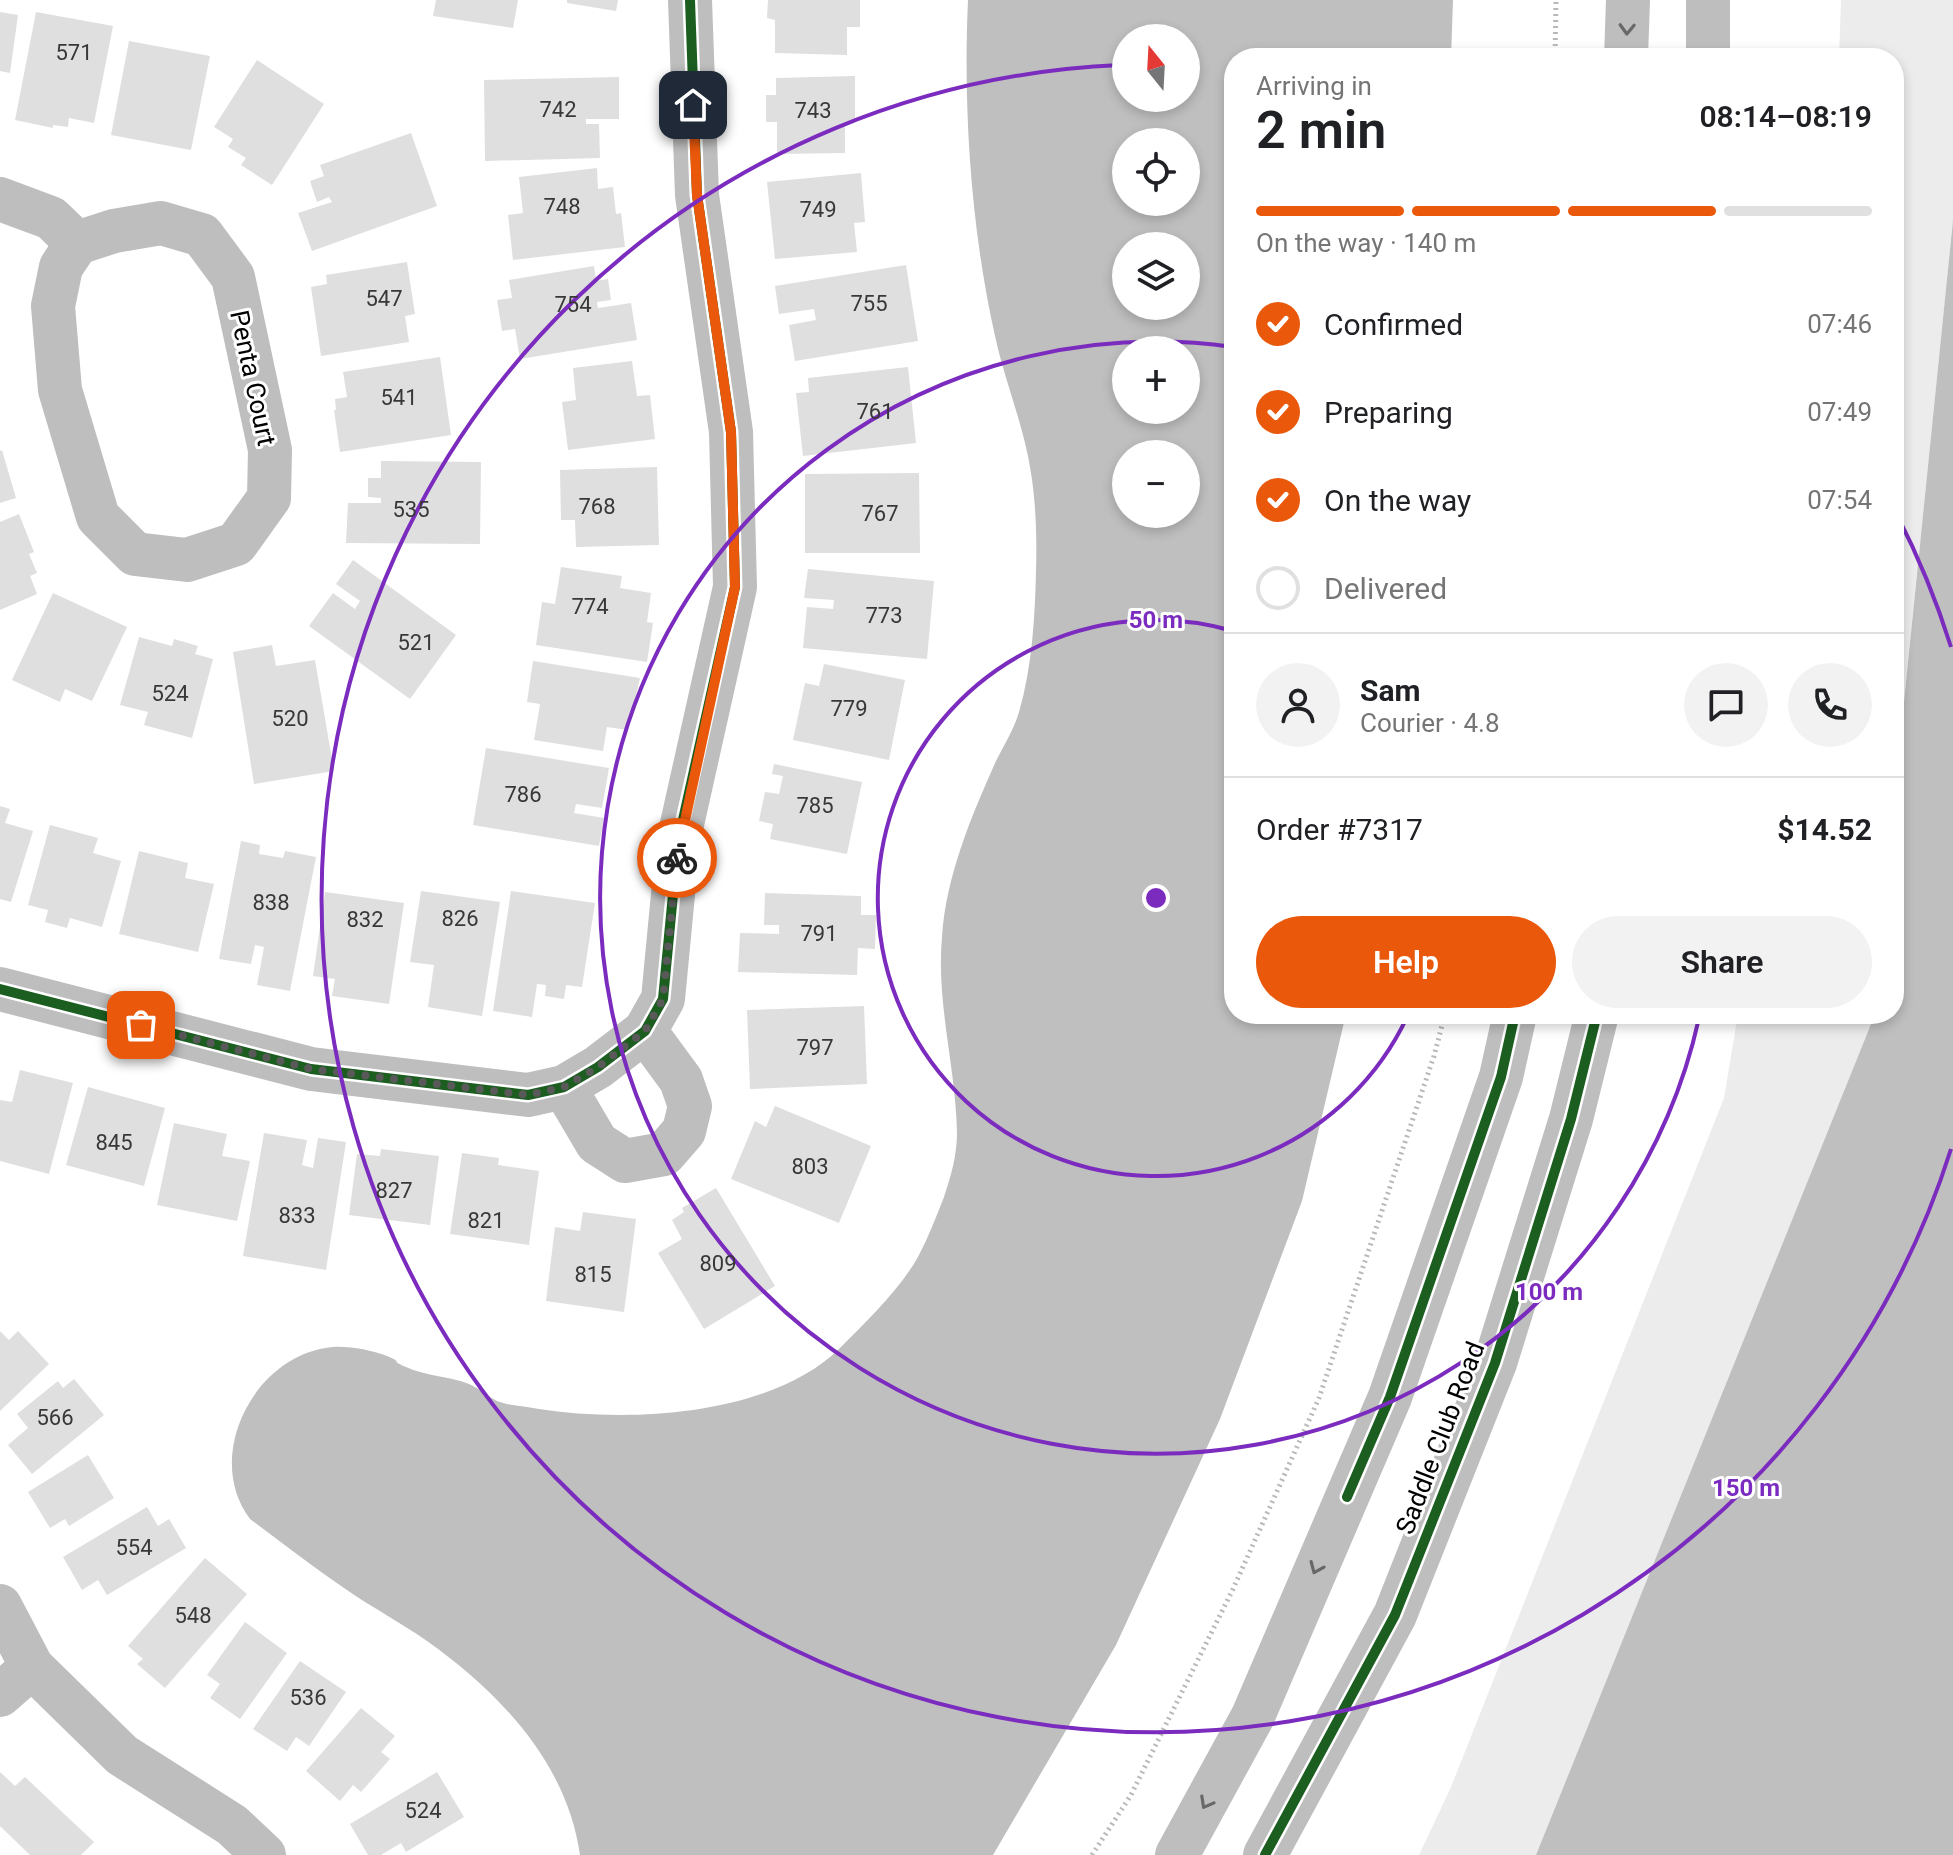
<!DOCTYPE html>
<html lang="en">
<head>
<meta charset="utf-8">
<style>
	body { margin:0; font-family:Roboto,sans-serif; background:#f2f2f2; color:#202124; height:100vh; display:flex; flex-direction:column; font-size:30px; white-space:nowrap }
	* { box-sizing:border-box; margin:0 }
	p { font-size:26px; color:#757577 }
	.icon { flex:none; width:44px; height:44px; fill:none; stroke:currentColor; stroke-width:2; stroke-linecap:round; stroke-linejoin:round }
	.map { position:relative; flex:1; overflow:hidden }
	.side { position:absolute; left:1224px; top:48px; width:680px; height:976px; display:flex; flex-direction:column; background:#fff; border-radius:32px; box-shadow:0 4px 12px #0003 }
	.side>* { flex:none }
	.needle { width:52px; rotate:342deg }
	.tools { position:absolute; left:1112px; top:24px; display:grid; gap:16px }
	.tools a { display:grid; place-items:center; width:88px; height:88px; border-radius:50%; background:#fff; box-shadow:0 4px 12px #0003; font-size:40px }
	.pin { position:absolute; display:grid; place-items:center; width:68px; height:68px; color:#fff; margin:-34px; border-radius:16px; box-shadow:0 4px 12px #0006 }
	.courier { position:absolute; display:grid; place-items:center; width:80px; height:80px; margin:-40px; border:6px solid #ea580c; border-radius:50%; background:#fff; color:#222; box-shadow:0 2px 10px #0007 }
	.head em { font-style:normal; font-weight:600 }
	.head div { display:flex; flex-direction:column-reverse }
	.head { display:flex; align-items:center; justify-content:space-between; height:136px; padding:0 32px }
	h1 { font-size:52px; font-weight:600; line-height:60px }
	.bar { display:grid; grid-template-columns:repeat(4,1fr); gap:12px 8px; align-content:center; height:96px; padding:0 32px }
	.bar i { height:10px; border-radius:6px; background:#e0e0e0 }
	.bar .on { background:#ea580c }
	.bar p { grid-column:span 4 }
	.line { display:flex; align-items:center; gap:20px; padding:0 32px; border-top:2px solid #e0e0e0 }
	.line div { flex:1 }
	.round { display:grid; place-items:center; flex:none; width:84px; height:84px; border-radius:42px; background:#f2f2f2 }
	ol { padding:0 32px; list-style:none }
	li { display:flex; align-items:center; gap:24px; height:88px }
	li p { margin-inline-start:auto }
	li .icon { padding:8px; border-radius:50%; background:#ea580c; color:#fff; stroke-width:4 }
	li:last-child { color:#757577 }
	li i { width:44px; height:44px; border:4px solid #e0e0e0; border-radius:50% }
	.button { display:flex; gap:16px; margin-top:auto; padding:16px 32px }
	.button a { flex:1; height:92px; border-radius:48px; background:#ea580c; color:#fff; font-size:32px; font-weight:600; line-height:92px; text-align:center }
	.button a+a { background:#f2f2f2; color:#202124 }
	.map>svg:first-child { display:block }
	.green { fill:#ececec }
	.water { fill:#bfbfbf; fill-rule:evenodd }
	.building { fill:#dfdfdf }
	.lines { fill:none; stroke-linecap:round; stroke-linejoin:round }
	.path { stroke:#b9b9b9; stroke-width:5; stroke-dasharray:2 4; stroke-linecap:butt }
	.minor { stroke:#bebebe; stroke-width:44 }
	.cycleway-casing { stroke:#fff; stroke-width:15 }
	.cycleway { stroke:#1b5e20; stroke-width:10 }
	.oneway { stroke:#686868 }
	.done { stroke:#595959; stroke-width:8; stroke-dasharray:0 14.4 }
	.route { stroke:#ea580c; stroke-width:10 }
	.ring { fill:none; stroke:#7b2cbf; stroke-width:4 }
	.labels { text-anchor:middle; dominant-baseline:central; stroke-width:6; stroke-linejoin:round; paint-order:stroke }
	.number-label { font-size:22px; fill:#383838 }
	.street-label { font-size:26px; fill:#000; stroke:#fff }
	.centre { fill:#7b2cbf; stroke:#fff; stroke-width:4 }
	.ring-label { font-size:24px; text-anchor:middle; font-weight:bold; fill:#7b2cbf; stroke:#fff; stroke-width:6; stroke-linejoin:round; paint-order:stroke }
</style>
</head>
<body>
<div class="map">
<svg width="1953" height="1855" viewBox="0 0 1953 1855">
	<rect width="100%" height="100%" fill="#fff"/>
	<g class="green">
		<polygon points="1841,0 1953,0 1953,220 1894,800 1894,58 1839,58"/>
		<polygon points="1738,1014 1872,1014 1871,1024 1536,1855 1419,1855 1451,1787 1724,1098"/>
	</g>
	<g class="water">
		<path d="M968,0H1453L1451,58H1234V1014H1346L1302,1201L1220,1419L1116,1645L993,1855H580C567,1763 500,1693 427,1641C400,1622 371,1607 344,1588C312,1566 281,1542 250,1519C202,1455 256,1353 333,1347C350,1346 371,1350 387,1356C406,1364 387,1359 406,1367C425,1376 449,1376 469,1384C479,1388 487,1396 497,1401C509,1406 526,1406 539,1409C630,1423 771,1416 840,1348C866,1322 900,1289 918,1257C928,1238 936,1217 944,1197C951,1176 957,1155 957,1133C956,1068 936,1003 942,937C946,876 971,817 996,761C1004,745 1014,729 1019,712C1032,667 1035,617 1036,571C1037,540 1036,504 1031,473C1024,426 1005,382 995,336C971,229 963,109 968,0ZM1126,38H1186V98H1126ZM1126,142H1186V202H1126ZM1126,246H1186V306H1126ZM1126,350H1186V410H1126ZM1126,454H1186V514H1126Z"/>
		<polygon points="1953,220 1953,1855 1536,1855 1871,1024 1872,1014 1894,1014 1894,800"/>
	</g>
	<g class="building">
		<polygon points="436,0 518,0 513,28 433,16"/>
		<polygon points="567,0 618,0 616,11 567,3"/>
		<polygon points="768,0 860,0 860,27 847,27 847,55 775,53 775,20 767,18"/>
		<polygon points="0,12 18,15 10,73 0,71"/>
		<polygon points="36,12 113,26 94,123 69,118 68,127 53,125 53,128 15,120"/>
		<polygon points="129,41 210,56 191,150 111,135"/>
		<polygon points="257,60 324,104 272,185 241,165 246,158 228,147 233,139 214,127"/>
		<polygon points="855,76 855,123 845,123 845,153 777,154 777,122 766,122 766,95 776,95 776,78"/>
		<polygon points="619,77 619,119 586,119 586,124 599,124 600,158 485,161 484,80"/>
		<polygon points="411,133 437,206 312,251 298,213 332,202 329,197 317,202 310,181 324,176 320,165"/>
		<polygon points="597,168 598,189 613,187 616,214 621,213 625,247 513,260 508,215 523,213 519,177"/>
		<polygon points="861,173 865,222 854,223 857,252 775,259 767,182"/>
		<polygon points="407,262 415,314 405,316 409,342 321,356 311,287 327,284 326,275"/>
		<polygon points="906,265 918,341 795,361 789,325 816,320 814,309 779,314 775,286"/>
		<polygon points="594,266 596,281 608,279 611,300 597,302 598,308 631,303 637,340 520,359 515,329 502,331 497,300 512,298 509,280"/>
		<polygon points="440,357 451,435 340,452 334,410 336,410 335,399 347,397 343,372"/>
		<polygon points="632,361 637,396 650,395 655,439 568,450 562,402 576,400 573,368"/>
		<polygon points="908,367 916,443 803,456 796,393 809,392 808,378"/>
		<polygon points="2,450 16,498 0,503 0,451"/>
		<polygon points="381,461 481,462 480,544 346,543 348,503 381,503 381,498 368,497 368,478 381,478"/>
		<polygon points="657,467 659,545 576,547 575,520 561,520 560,470"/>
		<polygon points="919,473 920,553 805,553 805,474"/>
		<polygon points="19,514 34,552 29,554 37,573 30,576 37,594 0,610 0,522"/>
		<polygon points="353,560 456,635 410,699 309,626 333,593 355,609 360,601 336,584"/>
		<polygon points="561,567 622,576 620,588 651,593 647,622 653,623 647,662 536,645 542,602 555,604"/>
		<polygon points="808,569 934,581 927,659 803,648 807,607 833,609 834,600 804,598"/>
		<polygon points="53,593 127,627 92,701 65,689 60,702 12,680"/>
		<polygon points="139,637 172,646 174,639 198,646 195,654 213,659 192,738 144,725 148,712 120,705"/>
		<polygon points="272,645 276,666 315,660 334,771 254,784 233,652"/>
		<polygon points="533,661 640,678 628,730 607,727 603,751 534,740 540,704 527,702"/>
		<polygon points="824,664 905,680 889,760 793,740 805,683 819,686"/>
		<polygon points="486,748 609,768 602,808 576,804 574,813 604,818 599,846 473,825"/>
		<polygon points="774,764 862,782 847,854 770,839 773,824 759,821 765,792 779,794 783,776 772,774"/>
		<polygon points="0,806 10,809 5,823 33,831 11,902 0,899"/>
		<polygon points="50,825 98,838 93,853 121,861 102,927 70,918 67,928 45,922 48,910 28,905"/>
		<polygon points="241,841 260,845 259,854 283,858 285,851 316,857 290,991 257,985 264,947 255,945 251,964 219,959"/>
		<polygon points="139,851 188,863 185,878 214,884 198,952 119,934"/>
		<polygon points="421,891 500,902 482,1016 428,1007 434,965 410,962"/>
		<polygon points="511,891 595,903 582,987 566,985 564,999 545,996 546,985 537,984 532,1017 493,1011"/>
		<polygon points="325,892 404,903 389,1004 332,996 335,979 313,976"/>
		<polygon points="765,893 861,896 861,915 876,915 875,949 858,948 857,975 738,972 740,933 779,934 779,925 764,925"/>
		<polygon points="864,1006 867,1084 750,1089 747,1010"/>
		<polygon points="20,1070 73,1083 49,1174 0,1161 0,1100 12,1102"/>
		<polygon points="88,1087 165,1108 144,1186 66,1165"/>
		<polygon points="775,1106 871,1146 839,1223 731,1179 755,1121 766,1127"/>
		<polygon points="174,1123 227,1134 222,1156 250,1161 237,1221 157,1205"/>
		<polygon points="264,1133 307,1140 302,1165 313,1168 318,1138 346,1142 326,1270 243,1256"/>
		<polygon points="381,1149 439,1156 430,1225 349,1215 357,1154 380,1156"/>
		<polygon points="462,1153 499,1158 498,1165 539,1171 529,1245 450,1234"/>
		<polygon points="716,1188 775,1286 704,1329 658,1253 682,1239 672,1220 684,1212 682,1208"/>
		<polygon points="583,1212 636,1219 624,1312 546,1301 555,1227 580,1231"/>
		<polygon points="0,1331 9,1340 18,1331 49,1364 0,1411"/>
		<polygon points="74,1379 104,1415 32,1474 8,1445 28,1428 17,1414 58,1381 63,1388"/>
		<polygon points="88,1455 114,1498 69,1526 65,1519 50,1528 28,1492"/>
		<polygon points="147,1507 158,1526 169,1519 186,1548 107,1595 98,1580 82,1590 63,1557"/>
		<polygon points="205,1558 247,1594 165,1688 137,1664 143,1659 128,1646"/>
		<polygon points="245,1622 287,1653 240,1719 210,1698 220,1684 207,1675"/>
		<polygon points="300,1661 346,1692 309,1746 296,1737 287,1751 253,1729"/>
		<polygon points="361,1708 395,1736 381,1752 390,1759 361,1792 353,1785 340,1801 306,1771"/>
		<polygon points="0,1772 15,1786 25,1777 94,1842 81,1855 30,1855 0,1826"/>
		<polygon points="437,1772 464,1817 406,1852 401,1843 381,1855 368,1855 350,1824"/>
	</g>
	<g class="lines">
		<g class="path">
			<polyline points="1555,58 1556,0"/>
			<polyline points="1092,1855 1131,1795 1233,1589 1319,1398 1434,1056 1445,1014"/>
		</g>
		<g class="minor">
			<polyline points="1626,58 1628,0"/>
			<polyline points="1708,58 1708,0"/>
			<polyline points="0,199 51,218 77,243"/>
			<polygon points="161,223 202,235 233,277 270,450 269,498 236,544 187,560 135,554 98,517 60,390 53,306 61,267 77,243 114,231"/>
			<polyline points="0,989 311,1069 528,1095 564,1087 598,1067 645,1031 663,999 678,842 735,587 731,432 697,195 690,0"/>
			<polyline points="564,1087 597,1143 625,1161 664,1154 684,1131 690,1106 681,1080 645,1031"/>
			<polyline points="0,1606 32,1667 122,1755 232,1825 264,1855"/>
			<polyline points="0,1695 32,1667"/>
			<polyline points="1177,1855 1253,1716 1390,1397 1501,1077 1515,1014"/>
			<polyline points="1265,1855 1395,1615 1495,1363 1571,1119 1597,1014"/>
		</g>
		<defs>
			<g id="cycleway">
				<polyline points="0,989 311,1069 528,1095 564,1087 598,1067 645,1031 663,999 678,842 735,587 731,432 697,195 690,0"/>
				<polyline points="1347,1497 1390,1397 1501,1077 1515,1014"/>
				<polyline points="1265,1855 1395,1615 1495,1363 1571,1119 1597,1014"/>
			</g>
		</defs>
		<use href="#cycleway" class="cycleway-casing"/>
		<use href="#cycleway" class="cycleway"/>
	</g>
	<defs><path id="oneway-chevron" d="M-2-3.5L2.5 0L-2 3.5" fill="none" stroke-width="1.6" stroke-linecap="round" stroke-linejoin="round" transform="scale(2)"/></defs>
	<g class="oneway">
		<use href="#oneway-chevron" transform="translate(1627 29) rotate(92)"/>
		<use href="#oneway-chevron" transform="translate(1316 1568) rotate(113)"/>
		<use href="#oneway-chevron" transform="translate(1206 1803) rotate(119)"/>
	</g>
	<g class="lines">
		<polyline class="done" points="141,1025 311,1069 528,1095 564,1087 598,1067 645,1031 663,999 677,858"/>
		<polyline class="route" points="677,858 735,587 731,432 697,195 693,105"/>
	</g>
	<g class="ring">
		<path d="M1408 1015A278 278 0 1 1 1233 631"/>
		<path d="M1699 1018A556 556 0 1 1 1233 347"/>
		<path d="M1951 1149A834 834 0 1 1 1120 65M1896 513A834 834 0 0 1 1951 647"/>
	</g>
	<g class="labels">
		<g class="number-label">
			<text x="74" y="52">571</text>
			<text x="558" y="109">742</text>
			<text x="813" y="110">743</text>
			<text x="562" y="206">748</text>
			<text x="818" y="209">749</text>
			<text x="384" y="298">547</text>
			<text x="869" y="303">755</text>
			<text x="573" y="304">754</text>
			<text x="399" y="397">541</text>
			<text x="875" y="411">761</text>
			<text x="597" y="506">768</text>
			<text x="411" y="509">535</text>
			<text x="880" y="513">767</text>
			<text x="590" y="606">774</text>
			<text x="884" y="615">773</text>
			<text x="416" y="642">521</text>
			<text x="170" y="693">524</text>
			<text x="849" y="708">779</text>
			<text x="290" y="718">520</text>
			<text x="523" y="794">786</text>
			<text x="815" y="805">785</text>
			<text x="271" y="902">838</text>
			<text x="460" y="918">826</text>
			<text x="365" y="919">832</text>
			<text x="819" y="933">791</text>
			<text x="815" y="1047">797</text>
			<text x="114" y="1142">845</text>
			<text x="810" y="1166">803</text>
			<text x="394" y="1190">827</text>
			<text x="297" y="1215">833</text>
			<text x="486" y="1220">821</text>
			<text x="718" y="1263">809</text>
			<text x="593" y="1274">815</text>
			<text x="55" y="1417">566</text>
			<text x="134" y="1547">554</text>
			<text x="193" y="1615">548</text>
			<text x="308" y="1697">536</text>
			<text x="423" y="1810">524</text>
		</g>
		<g class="street-label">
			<text transform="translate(253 378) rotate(78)">Penta Court</text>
			<text transform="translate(1440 1438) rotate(-69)">Saddle Club Road</text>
		</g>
	</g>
	<circle cx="1156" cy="898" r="12" class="centre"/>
	<g class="ring-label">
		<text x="1156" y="628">50 m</text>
		<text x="1549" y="1300">100 m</text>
		<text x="1746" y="1496">150 m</text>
	</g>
</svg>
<div class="tools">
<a><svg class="needle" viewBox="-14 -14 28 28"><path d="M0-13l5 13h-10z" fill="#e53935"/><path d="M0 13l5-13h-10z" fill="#757577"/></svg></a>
<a><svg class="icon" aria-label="locate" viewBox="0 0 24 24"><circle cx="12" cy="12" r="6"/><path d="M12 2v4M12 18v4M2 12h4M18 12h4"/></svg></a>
<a><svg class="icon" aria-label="layers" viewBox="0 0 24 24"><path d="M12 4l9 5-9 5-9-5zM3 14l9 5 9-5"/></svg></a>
<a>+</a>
<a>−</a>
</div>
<div class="pin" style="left:141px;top:1025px;background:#ea580c"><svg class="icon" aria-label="bag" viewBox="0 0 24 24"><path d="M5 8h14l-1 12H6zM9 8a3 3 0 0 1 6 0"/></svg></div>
<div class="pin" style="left:693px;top:105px;background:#1f2937"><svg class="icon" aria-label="home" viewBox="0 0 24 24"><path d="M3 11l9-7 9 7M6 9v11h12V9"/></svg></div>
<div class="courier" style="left:677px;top:858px"><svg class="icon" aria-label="bike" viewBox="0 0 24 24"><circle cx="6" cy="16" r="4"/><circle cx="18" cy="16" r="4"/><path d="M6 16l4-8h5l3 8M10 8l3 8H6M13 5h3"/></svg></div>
<section class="side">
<div class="head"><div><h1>2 min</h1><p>Arriving in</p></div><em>08:14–08:19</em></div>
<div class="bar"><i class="on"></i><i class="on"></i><i class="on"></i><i></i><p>On the way · 140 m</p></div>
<ol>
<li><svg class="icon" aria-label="check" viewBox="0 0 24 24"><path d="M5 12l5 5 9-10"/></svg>Confirmed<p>07:46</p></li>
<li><svg class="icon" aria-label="check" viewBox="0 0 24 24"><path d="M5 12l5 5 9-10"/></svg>Preparing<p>07:49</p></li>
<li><svg class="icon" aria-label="check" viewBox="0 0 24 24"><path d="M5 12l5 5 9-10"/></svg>On the way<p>07:54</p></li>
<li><i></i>Delivered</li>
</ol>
<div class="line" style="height:144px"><a class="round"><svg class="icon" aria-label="person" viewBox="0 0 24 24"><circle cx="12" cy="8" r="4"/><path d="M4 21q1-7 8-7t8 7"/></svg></a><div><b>Sam</b><p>Courier · 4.8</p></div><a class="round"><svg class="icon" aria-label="chat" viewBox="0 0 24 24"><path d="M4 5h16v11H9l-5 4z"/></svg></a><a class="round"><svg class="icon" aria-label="phone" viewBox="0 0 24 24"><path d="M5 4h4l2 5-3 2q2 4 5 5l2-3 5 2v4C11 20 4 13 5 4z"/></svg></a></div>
<div class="line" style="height:104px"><div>Order #7317</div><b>$14.52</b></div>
<div class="button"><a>Help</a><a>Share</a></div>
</section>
</div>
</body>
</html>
